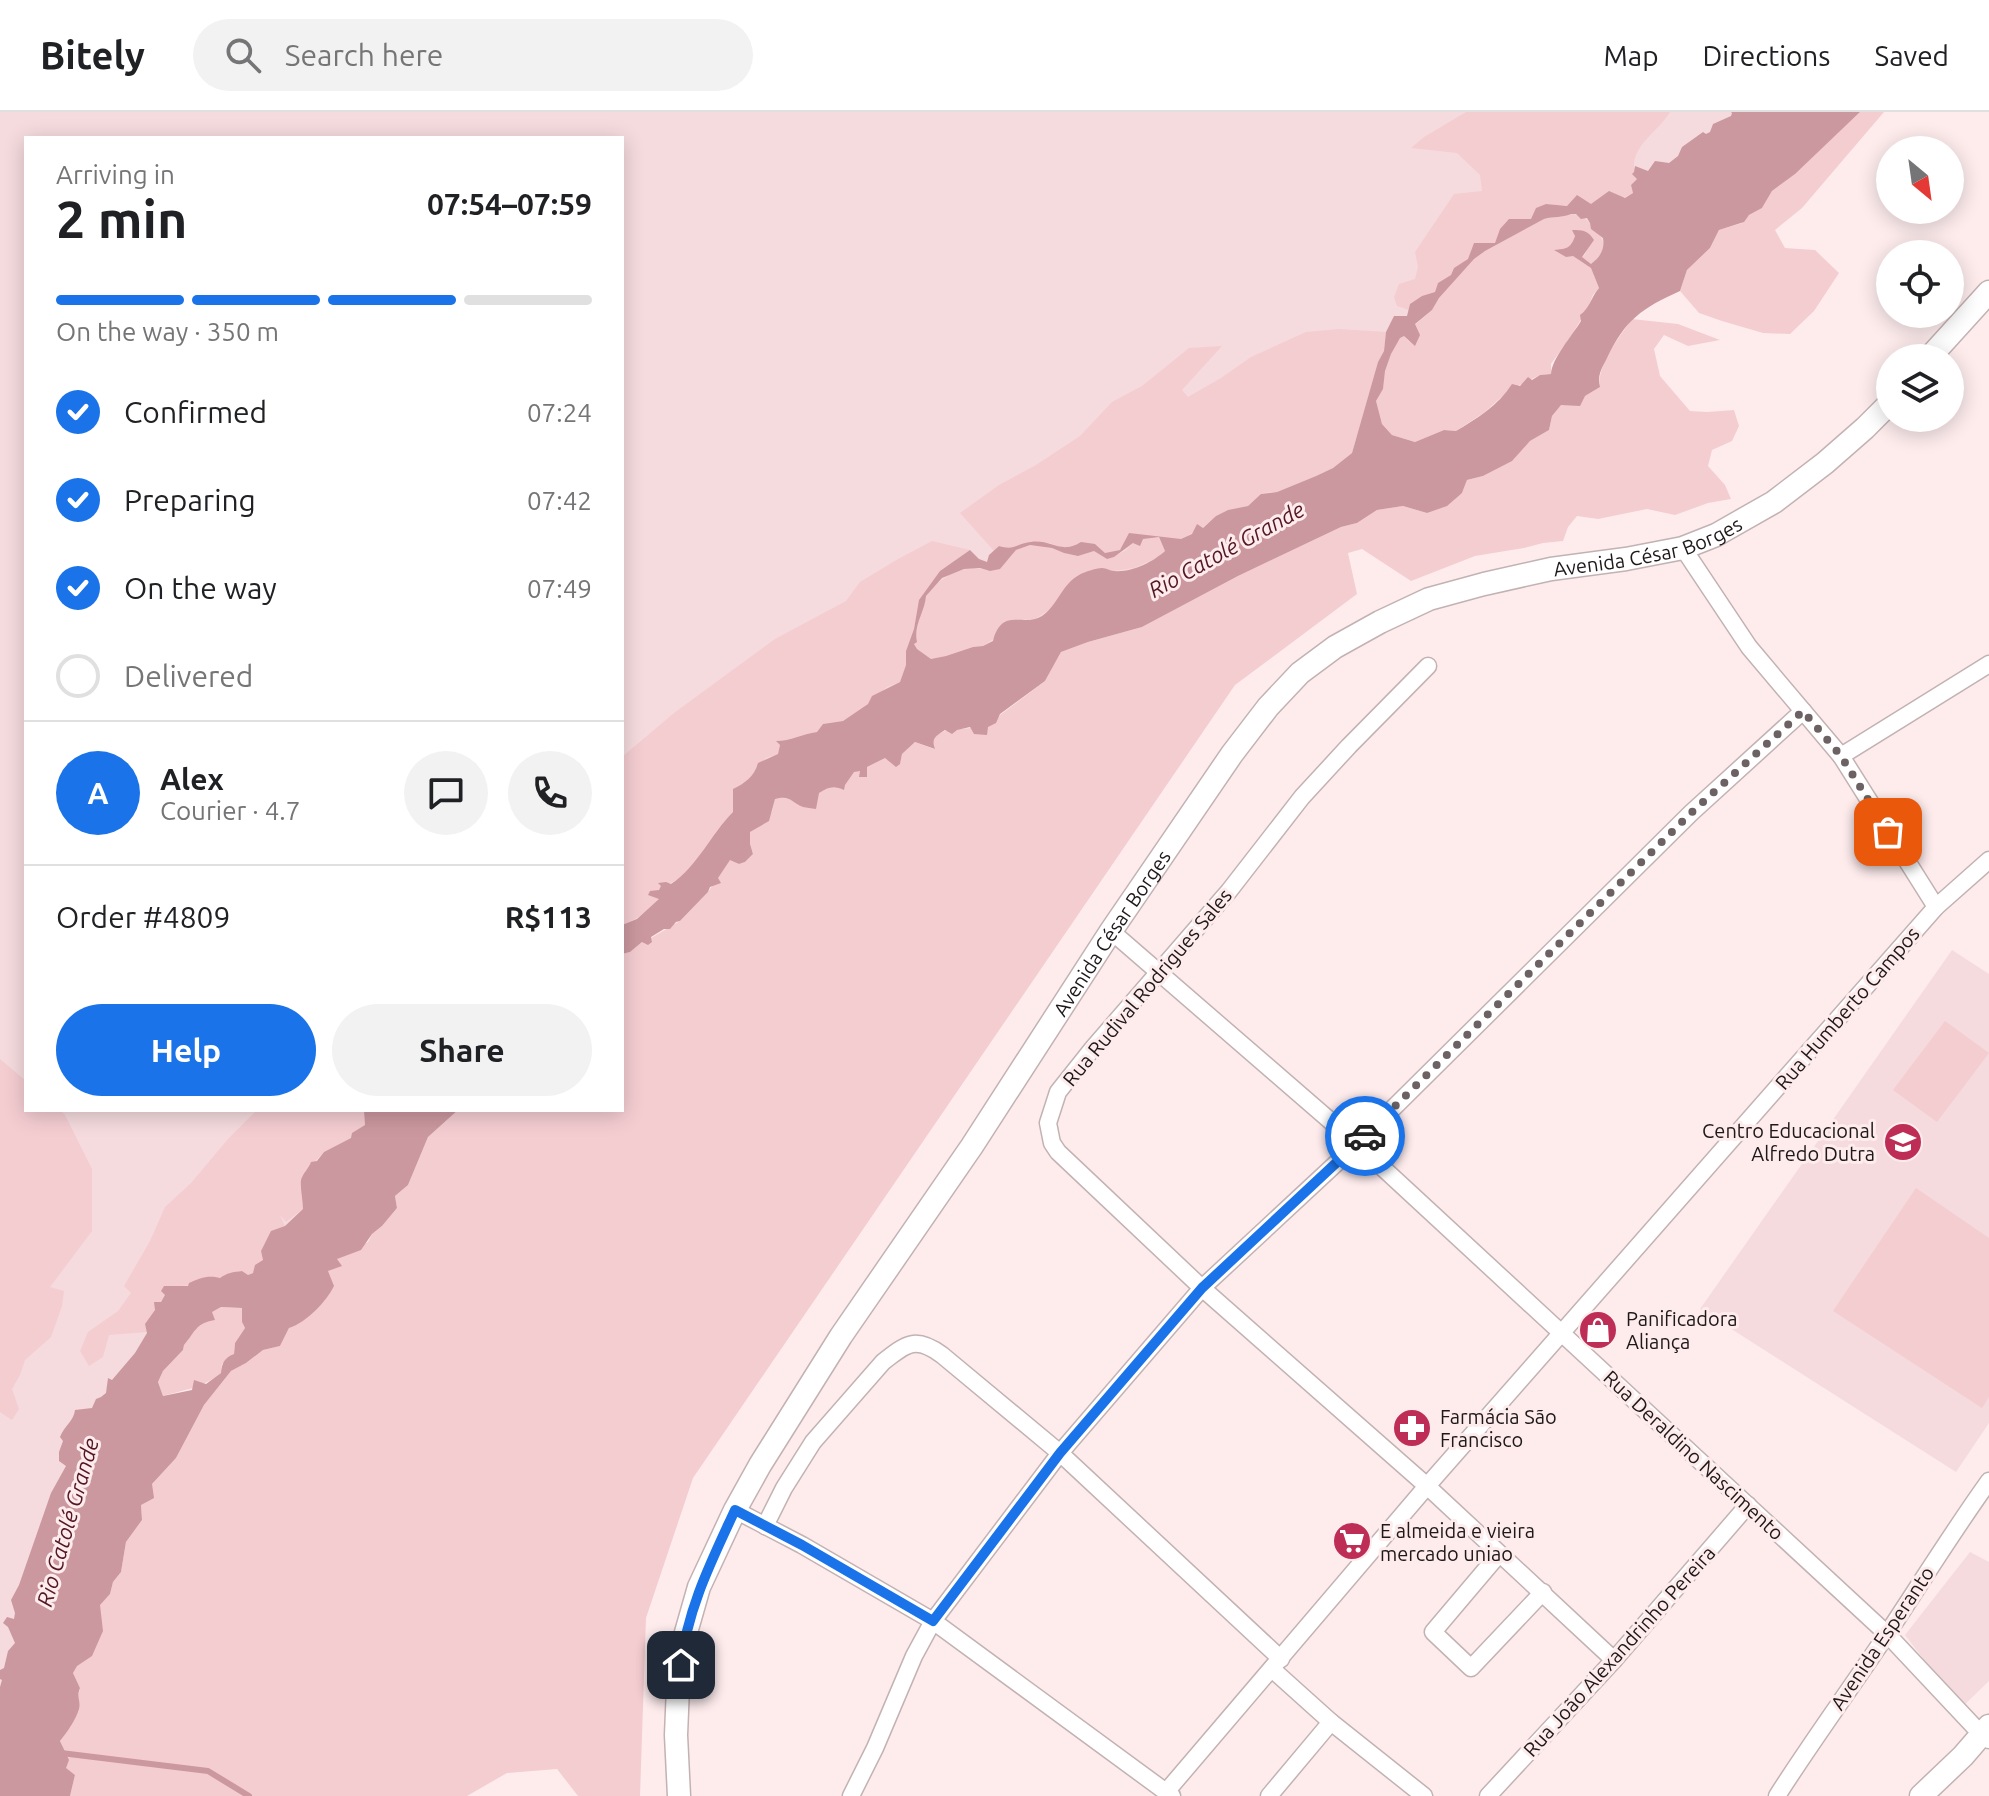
<!DOCTYPE html>
<html lang="en">
<head>
<meta charset="utf-8">
<style>
	body { margin:0; font-family:Ubuntu,sans-serif; background:#f2f2f2; color:#202124; height:100vh; display:flex; flex-direction:column; font-size:30px; white-space:nowrap }
	* { box-sizing:border-box; margin:0 }
	p { font-size:26px; color:#757577 }
	.icon { flex:none; width:44px; height:44px; fill:none; stroke:currentColor; stroke-width:2; stroke-linecap:round; stroke-linejoin:round }
	.map { position:relative; flex:1; overflow:hidden }
	.sheet { position:absolute; left:24px; top:24px; width:600px; height:976px; display:flex; flex-direction:column; background:#fff; border-radius:0px; box-shadow:0 4px 20px #0003 }
	.sheet>* { flex:none }
	.needle { width:52px; rotate:151deg }
	.fabs { position:absolute; left:1876px; top:24px; display:grid; gap:16px }
	.fabs a { display:grid; place-items:center; width:88px; height:88px; border-radius:50%; background:#fff; box-shadow:0 4px 20px #0003; font-size:40px }
	.pin { position:absolute; display:grid; place-items:center; width:68px; height:68px; color:#fff; margin:-34px; border-radius:16px; box-shadow:0 4px 12px #0006 }
	.courier { position:absolute; display:grid; place-items:center; width:80px; height:80px; margin:-40px; border:6px solid #1a73e8; border-radius:50%; background:#fff; color:#222; box-shadow:0 2px 10px #0007 }
	.headline em { font-style:normal; font-weight:700 }
	.headline div { display:flex; flex-direction:column-reverse }
	.headline { display:flex; align-items:center; justify-content:space-between; height:136px; padding:0 32px }
	h1 { font-size:52px; font-weight:700; line-height:60px }
	.bar { display:grid; grid-template-columns:repeat(4,1fr); gap:12px 8px; align-content:center; height:96px; padding:0 32px }
	.bar i { height:10px; border-radius:6px; background:#e0e0e0 }
	.bar .active { background:#1a73e8 }
	.bar p { grid-column:span 4 }
	.line { display:flex; align-items:center; gap:20px; padding:0 32px; border-top:2px solid #e0e0e0 }
	.line div { flex:1 }
	.round { display:grid; place-items:center; flex:none; width:84px; height:84px; border-radius:42px; background:#f2f2f2 }
	ol { padding:0 32px; list-style:none }
	li { display:flex; align-items:center; gap:24px; height:88px }
	li p { margin-inline-start:auto }
	li .icon { padding:8px; border-radius:50%; background:#1a73e8; color:#fff; stroke-width:4 }
	li:last-child { color:#757577 }
	li i { width:44px; height:44px; border:4px solid #e0e0e0; border-radius:50% }
	.action { display:flex; gap:16px; margin-top:auto; padding:16px 32px }
	.action a { flex:1; height:92px; border-radius:48px; background:#1a73e8; color:#fff; font-size:32px; font-weight:700; line-height:92px; text-align:center }
	.action a+a { background:#f2f2f2; color:#202124 }
	header { display:flex; align-items:center; gap:48px; box-sizing:border-box; height:112px; padding:0 40px; background:#fff; border-bottom:2px solid #e0e0e0 }
	header strong { font-size:38px }
	nav { display:flex; gap:44px; margin-inline-start:auto; font-size:28px }
	.search { width:560px; height:72px; background:#f2f2f2; display:flex; align-items:center; gap:20px; box-sizing:border-box; padding:0 28px; border-radius:44px; color:#757577; font-size:30px }
	.map>svg:first-child { display:block }
	.built { fill:#f5dbde }
	.green { fill:#f4cdd1 }
	.water { fill:#cb989f; fill-rule:evenodd }
	.lines { fill:none; stroke-linecap:round; stroke-linejoin:round }
	.stream { stroke:#cb989f; stroke-width:6 }
	.street-casing { stroke:#c3b2b3; stroke-width:19 }
	.secondary-casing { stroke:#c3b2b3; stroke-width:25 }
	.street { stroke:#fff; stroke-width:16 }
	.secondary { stroke:#fff; stroke-width:22 }
	.done { stroke:#6c6263; stroke-width:8; stroke-dasharray:0 14.4 }
	.route { stroke:#1a73e8; stroke-width:10 }
	.labels { text-anchor:middle; dominant-baseline:central; stroke-width:6; stroke-linejoin:round; paint-order:stroke }
	.street-label { font-size:20px; fill:#1e1819; stroke:#feeced }
	.poi-label { font-size:20px; fill:#1e1819; stroke:#feeced; text-anchor:start }
	.water-label { font-size:22px; font-style:italic; fill:#531624; stroke:#feeced }
</style>
</head>
<body>
<header>
<strong>Bitely</strong>
<div class="search"><svg class="icon" aria-label="search" viewBox="0 0 24 24"><circle cx="10" cy="10" r="6"/><path d="M15 15l6 6"/></svg>Search here</div>
<nav><a>Map</a><a>Directions</a><a>Saved</a></nav>
</header>
<div class="map">
<svg width="1989" height="1684" viewBox="0 0 1989 1684">
	<rect width="100%" height="100%" fill="#feeced"/>
	<g class="built">
		<polygon points="0,0 1783,0 1750,58 622,826 622,26 26,26 26,998 422,998 95,1311 0,1684"/>
		<polygon points="1952,838 1989,862 1989,1311 1956,1360 1700,1197"/>
		<polygon points="1970,1440 1989,1450 1989,1569 1961,1596 1905,1523"/>
	</g>
	<g class="green">
		<path d="M1466,0H1670C1657,22 1624,37 1637,67L1631,73L1633,81C1611,95 1571,95 1546,92L1531,107L1500,117L1495,131L1454,156L1451,163L1438,171L1435,180L1422,184L1410,192L1409,198L1397,194L1394,185L1399,172L1415,167L1418,155L1415,140L1454,82L1482,79L1480,63L1457,41L1411,36L1424,25Z"/>
		<polygon points="1860,0 1884,0 1802,96 1775,118 1785,136 1815,138 1839,161 1814,199 1790,222 1763,221 1722,209 1699,201 1680,179 1687,158 1710,136 1719,118 1742,111 1749,103 1762,96 1772,79 1793,63"/>
		<path d="M1571,102C1581,103 1586,106 1593,114C1606,131 1609,137 1591,152L1582,145L1585,143L1587,137L1572,119L1575,123L1572,133L1566,137L1573,144L1591,156L1599,176L1593,183L1587,198L1571,224L1551,252V262L1540,263L1508,279L1485,300L1456,319L1444,318L1415,330L1392,323L1382,312L1376,289L1383,277L1385,259L1391,242L1400,225L1404,224L1409,230L1415,213L1432,198L1439,186L1474,147L1485,139L1544,107C1554,104 1562,106 1571,102Z"/>
		<path d="M1632,207L1678,212L1720,228L1688,234L1664,223L1654,237L1660,264L1690,299L1707,300L1734,298L1739,314L1732,329L1712,338L1708,354L1725,373L1731,387L1708,391L1675,403L1647,397L1598,407L1577,404L1568,415L1563,429L1543,431L1524,436L1475,444L1411,469L1362,437L1348,441L1357,482L1235,573L693,1366L646,1506L640,1684H578L557,1657L507,1661L467,1684H70L75,1663L65,1656L68,1648L60,1629L71,1614L80,1576L73,1561L99,1493L110,1482L113,1470L121,1460L126,1430L142,1408L141,1393L152,1372L176,1346L204,1293L231,1259L246,1251L263,1238L280,1234L289,1216L327,1159L341,1154L336,1147L368,1130L372,1122L382,1114L397,1096L395,1084L408,1073L428,1025L458,998H622V842L630,840L642,830H652L651,826L680,809L708,780L730,747L739,752L745,750L753,742L750,732V720L772,700L775,687C787,684 793,688 803,695C819,680 823,676 845,673L854,659H860L885,646L900,651L902,642L915,630L934,637C927,604 987,628 1000,603L1045,569L1061,540L1088,530L1142,515L1238,464L1341,415L1357,411L1377,398L1403,394L1427,401L1462,381L1467,368L1483,364L1511,349L1530,329L1549,318L1552,304L1561,292L1585,284L1600,275C1596,254 1620,224 1632,207Z"/>
		<path d="M1339,217L1386,220L1384,239L1378,250L1352,341L1333,356L1316,364L1277,380L1263,381L1248,394L1228,398L1216,404L1202,416L1181,427L1159,426L1165,439L1157,446L1134,456L1114,459L1103,456L1076,464L1049,498L1032,509L1024,507L983,534L973,535L946,544L931,547L917,537L914,531C916,522 918,513 920,504C921,496 925,492 926,484C942,463 964,451 990,459L1009,447L1016,438L1030,433L1052,436L1064,441L1078,444L1094,439L1107,447L1125,439L1133,431L1129,421L1120,438L1105,441L1095,432L1063,436L1049,431L1034,430L1010,437L999,434L994,439L960,401L999,373L1036,353L1080,324L1112,290L1142,274L1189,236L1222,234L1182,278L1188,285L1221,266L1251,245L1306,220Z"/>
		<path d="M932,429L970,438L940,459L920,487L914,517L906,539V553L900,570L887,575L868,592L843,609L823,612L817,620C803,622 792,629 777,630L780,633L778,642L766,646L746,670L733,677V700C714,719 703,742 685,761C678,770 666,771 658,778L660,787C648,798 638,807 622,813V645L674,601L775,527L846,489L860,470L898,447Z"/>
		<polygon points="1945,909 1989,941 1937,1010 1893,978"/>
		<polygon points="0,947 26,969 26,998 60,998 65,1003 92,1057 92,1119 50,1175 64,1179 62,1194 51,1225 25,1248 20,1263 12,1277 19,1297 12,1308 0,1300"/>
		<path d="M257,998H369L364,1000L365,1013L353,1021L351,1026L324,1040L306,1059L303,1097L286,1110L280,1103L285,1114L271,1120L261,1139L263,1148L253,1161L248,1163L242,1159C231,1160 227,1163 217,1167C200,1174 182,1174 164,1174L166,1182L155,1198L147,1220L109,1223L103,1245L89,1254L80,1239L88,1220L118,1199L131,1181L124,1174L150,1129L165,1095L191,1071L228,1027Z"/>
		<polygon points="1916,1076 1989,1126 1989,1285 1982,1296 1833,1199"/>
		<path d="M221,1195L242,1196L243,1203L242,1210L245,1216L235,1231L234,1242L222,1252L221,1261C201,1277 186,1277 163,1284L158,1270L163,1259L183,1238L184,1233C195,1221 194,1212 214,1208L211,1200Z"/>
	</g>
	<g class="water">
		<path d="M1731,0H1860L1795,62L1772,79L1762,96L1749,103L1744,110L1719,118L1710,136L1687,158L1680,179C1642,196 1625,208 1607,246C1602,256 1597,263 1600,275L1585,284L1580,294L1561,293L1552,304L1549,318L1530,329L1512,349L1483,364L1467,368L1462,381L1447,394L1427,401L1403,394L1377,398L1357,411L1341,415L1238,464L1142,515L1088,530L1061,540L1045,569L1000,602L996,611L988,615L987,623L974,622L970,615L957,618L952,622L945,618C936,624 931,626 935,637L915,630L902,642L900,652L896,655L885,646L867,655V665H859L860,659L854,660L845,673L844,678C834,673 828,675 819,681L816,697C811,696 807,696 803,695C790,690 791,683 775,687L769,709L750,720V732L753,742L745,750L739,752L730,748L718,766L721,771L710,775L708,780L680,809L676,810L670,817H664L651,825L652,830L648,833L642,830L630,840L622,842V813L637,807L659,787L648,783L650,779L659,778L661,774L658,771L666,770L671,772C697,755 711,722 733,700V677C745,671 754,665 758,651L778,642L780,633L776,629C791,629 802,622 817,620L823,612L843,609L868,592L872,584L900,570L906,553V539L914,517L919,488L940,459L970,438L979,447L987,450L989,443L999,434C1015,439 1017,431 1031,430C1051,427 1061,443 1081,430L1095,432L1105,441L1120,438L1129,421L1181,427L1192,422L1197,412L1203,416L1216,404L1228,398L1248,394L1261,382L1277,380L1316,364L1333,356L1352,341L1378,250L1384,239L1386,220L1394,204H1407L1410,192L1422,184L1435,180L1438,171L1451,163L1454,156L1468,147L1474,131H1495L1500,117L1509,107H1531L1536,96L1546,92L1567,94L1577,83L1591,92L1609,79L1625,86L1633,81L1631,73L1637,67L1632,62L1634,60L1635,54L1648,59L1655,49L1669,51L1678,44L1682,35L1703,20L1706,22L1710,20L1713,12L1731,4L1732,1ZM1571,102H1576L1581,107L1587,106L1590,111L1591,117L1603,126C1605,138 1600,145 1591,152L1582,145L1594,128C1588,118 1582,118 1572,118L1575,124C1571,136 1567,137 1554,138L1566,145L1573,144L1591,156L1599,176C1591,185 1590,196 1580,203L1581,209C1572,224 1552,246 1551,262L1540,263L1532,268L1528,265L1520,274L1512,272C1499,293 1476,307 1456,319L1444,318L1415,330L1392,323L1382,312L1376,289L1383,277L1385,259L1391,242L1400,226L1404,224L1415,234L1420,223L1415,212L1432,198L1439,186L1474,147L1485,139L1544,107C1554,104 1562,106 1571,102ZM1159,425L1165,439C1153,450 1131,461 1114,459C1110,459 1107,456 1102,456C1096,456 1084,460 1079,463C1063,471 1057,494 1042,504C1024,516 1002,494 993,529L983,534L973,535L946,544L931,547L917,537L914,532L917,530C913,514 925,499 926,484L942,466L964,457L980,456L990,459L1000,457L1016,438L1030,433L1052,436L1064,441L1078,444L1094,439L1107,447L1114,445L1133,431L1140,434L1143,427Z"/>
		<path d="M369,998H458L428,1025L408,1073L395,1084L397,1096L382,1114L372,1122L361,1138L337,1147L342,1154L328,1159L334,1174C326,1190 307,1210 289,1216L280,1234L263,1238L246,1251L231,1259L204,1293L176,1346L152,1372L154,1386L141,1393L142,1408L126,1430L121,1460L113,1470L110,1482L100,1493L103,1519L92,1544L77,1554L73,1561L80,1576C76,1586 81,1588 79,1597C75,1609 68,1619 60,1629L69,1648L66,1656L75,1663L70,1684H0V1575L2,1568L0,1567V1558L4,1556L8,1539L15,1531L8,1515L3,1511L7,1505L14,1507L15,1501L11,1488L19,1473L51,1381L66,1354L59,1349V1340L63,1329L60,1325C64,1314 74,1309 75,1298L92,1296L96,1287L101,1285L106,1281L108,1266L112,1268L135,1241L147,1221L145,1212L155,1198L154,1190H161L165,1183L161,1179L164,1174H188L189,1171C200,1166 208,1163 220,1166C227,1161 233,1160 242,1159L248,1163L253,1161L255,1153L263,1148L261,1139L271,1119L285,1114L303,1097C303,1088 300,1076 301,1068C303,1061 309,1056 311,1050L317,1049L324,1040L351,1026L352,1021L365,1013L364,999ZM221,1195L242,1196V1210L245,1216L235,1231L234,1242C224,1246 222,1251 221,1261L206,1272L194,1268L192,1278L163,1284L158,1270L163,1259L183,1238L184,1233C195,1221 195,1211 215,1208L212,1200Z"/>
	</g>
	<g class="lines">
		<polyline class="stream" points="61,1641 208,1659 249,1684"/>
		<defs>
			<g id="street">
				<polyline points="1683,436 1749,535 1841,644 1936,795"/>
				<polyline points="1428,554 1349,634 1302,685 1229,779 1093,936 1058,980 1048,1011 1052,1031 1058,1040 1202,1176 1427,1374 1614,1548"/>
				<polyline points="1841,644 1989,552"/>
				<polyline points="1111,819 1357,1032 1887,1522 1981,1622 1989,1628"/>
				<polyline points="735,1398 802,1433 933,1509 1166,1680"/>
				<path d="M765,1414L784,1376L813,1330L883,1250C907,1231 916,1224 942,1243L1060,1341L1281,1547"/>
				<polyline points="1499,1442 1433,1520 1471,1556 1543,1480"/>
				<polyline points="1272,1557 1331,1610 1424,1684"/>
				<polyline points="851,1684 875,1636 914,1544 933,1509 1060,1341 1202,1176 1357,1032 1691,701 1803,599"/>
				<polyline points="1172,1684 1166,1680 1427,1374 1936,795 1989,748"/>
				<polyline points="1269,1684 1331,1610"/>
				<polyline points="1488,1684 1614,1548 1748,1393"/>
				<path d="M1777,1684C1812,1629 1851,1576 1887,1522C1921,1471 1953,1419 1989,1369"/>
			</g>
			<g id="secondary">
				<polyline points="1929,246 1989,180"/>
				<path id="s1" d="M679,1684L676,1623L678,1575L683,1531L699,1475L735,1398L760,1353L841,1224L972,1034L1111,819L1232,642L1268,595L1300,561L1335,535L1380,510L1429,487L1484,472L1551,457L1626,447L1683,436L1716,423L1774,390L1825,351L1865,316L1890,291"/>
				<polyline points="1921,1684 1963,1644 1989,1614"/>
			</g>
		</defs>
		<use href="#street" class="street-casing"/>
		<use href="#secondary" class="secondary-casing"/>
		<use href="#street" class="street"/>
		<use href="#secondary" class="secondary"/>
	</g>
	<g class="lines">
		<polyline class="done" points="1365,1024 1691,701 1803,599 1841,644 1888,720"/>
		<path class="route" d="M681,1553C687,1497 712,1448 735,1398L802,1433L933,1509L1060,1341L1202,1176L1365,1024"/>
	</g>
	<defs>
		<symbol id="school-disc" viewBox="-11 -11 22 22"><circle r="9.5" fill="#bd2d55" stroke="#feeced"/><path d="M0-5L7-2L0 1L-7-2ZM-4 1L0 2.5L4 1V4Q0 6-4 4Z" fill="#fff"/></symbol>
		<symbol id="shop-disc" viewBox="-11 -11 22 22"><circle r="9.5" fill="#bd2d55" stroke="#feeced"/><path d="M-5-2.5h2.3a2.7 3.5 0 0 1 5.4 0H5L5.5 6h-11ZM-1.5-2.5h3a1.5 2.3 0 0 0-3 0Z" fill="#fff"/></symbol>
		<symbol id="pharmacy-disc" viewBox="-11 -11 22 22"><circle r="9.5" fill="#bd2d55" stroke="#feeced"/><path d="M-2-6h4v4h4v4h-4v4h-4v-4h-4v-4h4Z" fill="#fff"/></symbol>
		<symbol id="supermarket-disc" viewBox="-11 -11 22 22"><circle r="9.5" fill="#bd2d55" stroke="#feeced"/><path d="M-6-5.5h2.5l.6 2H6L4.5 2H-2.5L-4.4-4H-6ZM-1.5 3.2a1.3 1.3 0 1 0 .1 0ZM3 3.2a1.3 1.3 0 1 0 .1 0Z" fill="#fff"/></symbol>
	</defs>
	<g fill-rule="evenodd">
		<use href="#school-disc" x="1881" y="1008" width="44" height="44"/>
		<use href="#shop-disc" x="1576" y="1196" width="44" height="44"/>
		<use href="#pharmacy-disc" x="1390" y="1294" width="44" height="44"/>
		<use href="#supermarket-disc" x="1330" y="1407" width="44" height="44"/>
	</g>
	<g class="labels">
		<g class="street-label">
			<text stroke="none"><textPath href="#s1" startOffset="1682">Avenida César Borges</textPath></text>
			<text stroke="none"><textPath href="#s1" startOffset="986">Avenida César Borges</textPath></text>
			<text transform="translate(1147 875) rotate(-50)">Rua Rudival Rodrigues Sales</text>
			<text transform="translate(1847 896) rotate(-49)">Rua Humberto Campos</text>
			<text transform="translate(1694 1343) rotate(43)">Rua Deraldino Nascimento</text>
			<text transform="translate(1882 1526) rotate(-56)">Avenida Esperanto</text>
			<text transform="translate(1619 1539) rotate(-48)">Rua João Alexandrinho Pereira</text>
		</g>
		<g class="poi-label">
			<text x="1875" y="1018" text-anchor="end">Centro Educacional<tspan x="1875" dy="23">Alfredo Dutra</tspan></text>
			<text x="1626" y="1206">Panificadora<tspan x="1626" dy="23">Aliança</tspan></text>
			<text x="1440" y="1304">Farmácia São<tspan x="1440" dy="23">Francisco</tspan></text>
			<text x="1380" y="1418">E almeida e vieira<tspan x="1380" dy="23">mercado uniao</tspan></text>
		</g>
		<g class="water-label">
			<text transform="translate(1226 437) rotate(-29)">Rio Catolé Grande</text>
			<text transform="translate(67 1410) rotate(-74)">Rio Catolé Grande</text>
		</g>
	</g>
</svg>
<div class="fabs">
<a><svg class="needle" viewBox="-14 -14 28 28"><path d="M0-13l5 13h-10z" fill="#e53935"/><path d="M0 13l5-13h-10z" fill="#757577"/></svg></a>
<a><svg class="icon" aria-label="locate" viewBox="0 0 24 24"><circle cx="12" cy="12" r="6"/><path d="M12 2v4M12 18v4M2 12h4M18 12h4"/></svg></a>
<a><svg class="icon" aria-label="layers" viewBox="0 0 24 24"><path d="M12 4l9 5-9 5-9-5zM3 14l9 5 9-5"/></svg></a>
</div>
<div class="pin" style="left:1888px;top:720px;background:#ea580c"><svg class="icon" aria-label="bag" viewBox="0 0 24 24"><path d="M5 8h14l-1 12H6zM9 8a3 3 0 0 1 6 0"/></svg></div>
<div class="pin" style="left:681px;top:1553px;background:#1f2937"><svg class="icon" aria-label="home" viewBox="0 0 24 24"><path d="M3 11l9-7 9 7M6 9v11h12V9"/></svg></div>
<div class="courier" style="left:1365px;top:1024px"><svg class="icon" aria-label="car" viewBox="0 0 24 24"><path d="M5 17H2v-5l4-1 3-4h7l3 4 3 1v5h-3M9 17h6M6 11h13"/><circle cx="7" cy="17" r="2"/><circle cx="17" cy="17" r="2"/></svg></div>
<section class="sheet">
<div class="headline"><div><h1>2 min</h1><p>Arriving in</p></div><em>07:54–07:59</em></div>
<div class="bar"><i class="active"></i><i class="active"></i><i class="active"></i><i></i><p>On the way · 350 m</p></div>
<ol>
<li><svg class="icon" aria-label="check" viewBox="0 0 24 24"><path d="M5 12l5 5 9-10"/></svg>Confirmed<p>07:24</p></li>
<li><svg class="icon" aria-label="check" viewBox="0 0 24 24"><path d="M5 12l5 5 9-10"/></svg>Preparing<p>07:42</p></li>
<li><svg class="icon" aria-label="check" viewBox="0 0 24 24"><path d="M5 12l5 5 9-10"/></svg>On the way<p>07:49</p></li>
<li><i></i>Delivered</li>
</ol>
<div class="line" style="height:144px"><b class="round" style="background:#1a73e8;color:#fff">A</b><div><b>Alex</b><p>Courier · 4.7</p></div><a class="round"><svg class="icon" aria-label="chat" viewBox="0 0 24 24"><path d="M4 5h16v11H9l-5 4z"/></svg></a><a class="round"><svg class="icon" aria-label="phone" viewBox="0 0 24 24"><path d="M5 4h4l2 5-3 2q2 4 5 5l2-3 5 2v4C11 20 4 13 5 4z"/></svg></a></div>
<div class="line" style="height:104px"><div>Order #4809</div><b>R$113</b></div>
<div class="action"><a>Help</a><a>Share</a></div>
</section>
</div>
</body>
</html>
